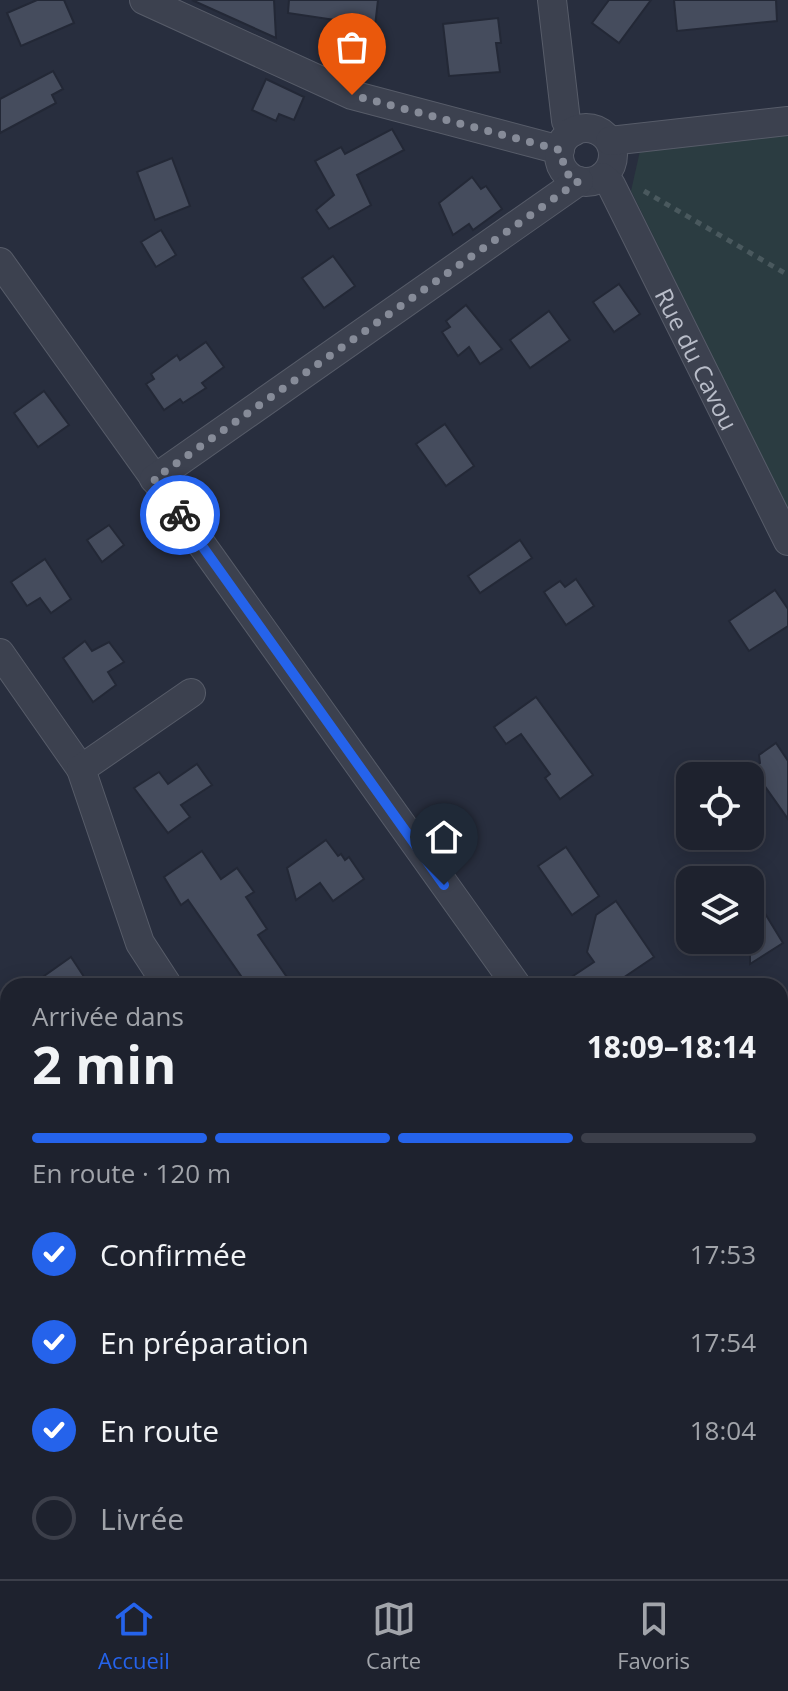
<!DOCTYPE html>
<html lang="fr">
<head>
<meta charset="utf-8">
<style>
	body { margin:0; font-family:"Open Sans",sans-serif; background:#262a36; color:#f1f3f6; height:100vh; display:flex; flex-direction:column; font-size:30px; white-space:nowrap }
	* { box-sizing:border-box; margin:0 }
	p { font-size:26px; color:#a1a4aa }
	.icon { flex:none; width:44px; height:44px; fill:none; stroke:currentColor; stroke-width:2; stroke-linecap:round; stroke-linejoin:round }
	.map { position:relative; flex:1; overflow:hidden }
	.drawer { position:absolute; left:0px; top:978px; width:788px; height:602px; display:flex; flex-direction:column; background:#1e222e; border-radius:24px 24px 0 0; box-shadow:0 4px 20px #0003,0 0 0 2px #3c3f4a }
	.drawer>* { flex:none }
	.buttons { position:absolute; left:676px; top:762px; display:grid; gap:16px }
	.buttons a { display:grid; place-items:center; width:88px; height:88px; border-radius:16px; background:#1e222e; box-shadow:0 4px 20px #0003,0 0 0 2px #3c3f4a; font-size:40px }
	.pin { position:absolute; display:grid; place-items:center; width:68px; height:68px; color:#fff; margin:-82px -34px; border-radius:50% 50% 50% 0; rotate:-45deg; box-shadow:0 0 8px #0007 }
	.pin .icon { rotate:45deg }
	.courier { position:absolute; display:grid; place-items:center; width:80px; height:80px; margin:-40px; border:6px solid #2563eb; border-radius:50%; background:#fff; color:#222; box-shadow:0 2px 10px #0007 }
	.summary em { font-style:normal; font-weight:700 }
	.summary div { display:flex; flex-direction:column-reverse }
	.summary { display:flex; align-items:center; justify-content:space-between; height:136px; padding:0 32px }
	h1 { font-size:52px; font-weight:700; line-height:60px }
	.bar { display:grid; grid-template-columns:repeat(4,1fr); gap:12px 8px; align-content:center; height:96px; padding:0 32px }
	.bar i { height:10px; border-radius:6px; background:#3c3f4a }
	.bar .on { background:#2563eb }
	.bar p { grid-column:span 4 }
	ol { padding:0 32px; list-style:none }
	li { display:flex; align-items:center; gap:24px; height:88px }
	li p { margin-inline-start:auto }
	li .icon { padding:8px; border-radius:50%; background:#2563eb; color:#fff; stroke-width:4 }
	li:last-child { color:#a1a4aa }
	li i { width:44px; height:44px; border:4px solid #3c3f4a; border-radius:50% }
	.tab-bar { display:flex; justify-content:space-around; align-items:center; height:112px; border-top:2px solid #3c3f4a; background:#1e222e; font-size:22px; color:#a1a4aa }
	.tab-bar a { display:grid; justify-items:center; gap:4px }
	.tab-bar .on { color:#2563eb }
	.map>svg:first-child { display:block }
	.green { fill:#2b3c41 }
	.building { fill:#454c5d; stroke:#232836; stroke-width:2 }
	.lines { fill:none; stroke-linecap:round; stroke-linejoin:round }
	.lane-casing { stroke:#575c69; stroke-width:16 }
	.street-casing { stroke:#575c69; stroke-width:30 }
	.path { stroke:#4a595e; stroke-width:5; stroke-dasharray:6 6; stroke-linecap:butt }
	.lane { stroke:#3c414f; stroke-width:14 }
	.street { stroke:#3c414f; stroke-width:28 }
	.done { stroke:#868b98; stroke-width:8; stroke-dasharray:0 14.4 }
	.route { stroke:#2563eb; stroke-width:10 }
	.labels { text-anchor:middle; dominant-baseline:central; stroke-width:6; stroke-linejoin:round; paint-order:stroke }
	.street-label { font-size:24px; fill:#b9bdc9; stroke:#212634 }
</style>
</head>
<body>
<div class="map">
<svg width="788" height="1579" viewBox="0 0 788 1579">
	<rect width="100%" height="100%" fill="#282e3e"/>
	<polygon class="green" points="788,135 788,510 631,191 640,151"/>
	<g class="building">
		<polygon points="37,0 64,0 74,23 21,46 7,13"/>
		<polygon points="192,0 274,0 276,38"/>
		<polygon points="289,0 378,0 375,26 288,13"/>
		<polygon points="609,0 651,0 619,43 592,23"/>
		<polygon points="674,0 776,0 777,21 677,31"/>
		<polygon points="498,18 501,43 496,43 500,72 449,76 443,24"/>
		<polygon points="53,71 63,89 52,95 56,103 0,133 0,99"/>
		<polygon points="266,79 304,97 294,120 279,114 276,121 252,110"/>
		<polygon points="392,129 404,150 357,175 371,205 329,229 316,210 334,195 315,161 341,147 345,154"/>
		<polygon points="172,158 190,206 155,220 137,172"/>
		<polygon points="472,177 481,189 486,186 502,209 473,230 469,224 453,235 439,203"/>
		<polygon points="161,230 176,255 156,267 141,242"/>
		<polygon points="333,256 355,286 324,308 302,278"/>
		<polygon points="619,284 640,314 614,332 593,302"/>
		<polygon points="466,305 502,349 480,364 469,347 458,356 442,332 450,327 446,321"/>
		<polygon points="549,311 570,340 530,368 510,340"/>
		<polygon points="206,342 224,367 202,383 206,388 183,403 180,399 164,410 146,384 154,379 151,374 177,355 180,360"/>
		<polygon points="44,391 69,425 38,447 14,413"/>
		<polygon points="445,424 474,466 446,486 416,444"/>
		<polygon points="109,525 124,545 102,562 87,540"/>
		<polygon points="520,540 532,558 480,593 468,576"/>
		<polygon points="45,559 71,599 51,613 40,598 27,606 11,582"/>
		<polygon points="576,579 594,606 566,625 544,592 560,581 565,587"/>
		<polygon points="775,590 788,609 788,626 749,651 729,621"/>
		<polygon points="85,641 92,651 109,642 124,662 108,672 116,685 93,702 63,658"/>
		<polygon points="536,697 593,775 560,799 545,778 550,774 521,734 506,744 494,727"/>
		<polygon points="776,743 788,761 788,819 752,768 760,763 759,755"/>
		<polygon points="197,764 212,785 181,805 190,817 168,833 134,788 159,772 168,784"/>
		<polygon points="326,840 338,856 341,854 345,860 349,857 364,879 333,901 320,883 296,900 287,868"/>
		<polygon points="566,847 599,896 572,915 538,866"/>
		<polygon points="202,851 221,879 237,868 254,892 246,897 267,929 258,935 293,986 248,986 188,900 181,905 164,877"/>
		<polygon points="750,889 783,943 750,964"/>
		<polygon points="616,901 654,957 611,986 558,986 594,962 587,952 596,915"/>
		<polygon points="71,957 90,986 30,986"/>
	</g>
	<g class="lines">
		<defs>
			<polyline id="lane" points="606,1572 611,1579"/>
			<g id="street">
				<polyline points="144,0 352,95 560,150"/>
				<polyline points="552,0 566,121 573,132"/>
				<circle cx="586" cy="155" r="27"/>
				<polyline points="610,141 788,121"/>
				<path id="s1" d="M602,177L611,185L788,541"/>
				<polyline points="0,262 517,986"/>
				<polyline points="154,479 579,181"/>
				<polyline points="0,653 81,769"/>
				<polyline points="168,986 140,943 81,769 191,693"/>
				<polyline points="0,1230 8,1241"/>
				<polyline points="780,1281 788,1277"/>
				<polyline points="780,1353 788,1365"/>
				<polyline points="250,1579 261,1572"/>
			</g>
		</defs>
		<use href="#lane" class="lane-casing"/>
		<use href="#street" class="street-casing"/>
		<polyline class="path" points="644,191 788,275"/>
		<use href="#lane" class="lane"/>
		<use href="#street" class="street"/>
	</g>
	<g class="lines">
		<polyline class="done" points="180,515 154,479 579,181 566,173 560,150 352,95"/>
		<polyline class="route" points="180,515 444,885"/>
	</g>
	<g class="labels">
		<g class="street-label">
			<text stroke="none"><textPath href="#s1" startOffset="206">Rue du Cavou</textPath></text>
		</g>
	</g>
</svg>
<div class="buttons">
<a><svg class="icon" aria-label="locate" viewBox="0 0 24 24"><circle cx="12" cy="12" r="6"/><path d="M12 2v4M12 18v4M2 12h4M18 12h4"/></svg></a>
<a><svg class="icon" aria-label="layers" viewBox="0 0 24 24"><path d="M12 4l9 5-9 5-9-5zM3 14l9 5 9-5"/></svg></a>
</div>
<div class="pin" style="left:352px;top:95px;background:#ea580c"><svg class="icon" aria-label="bag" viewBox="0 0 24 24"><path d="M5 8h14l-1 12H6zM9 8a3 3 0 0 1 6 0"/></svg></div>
<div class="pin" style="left:444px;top:885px;background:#1f2937"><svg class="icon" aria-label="home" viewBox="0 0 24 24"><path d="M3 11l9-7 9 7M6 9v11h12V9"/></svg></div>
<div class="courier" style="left:180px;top:515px"><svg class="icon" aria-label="bike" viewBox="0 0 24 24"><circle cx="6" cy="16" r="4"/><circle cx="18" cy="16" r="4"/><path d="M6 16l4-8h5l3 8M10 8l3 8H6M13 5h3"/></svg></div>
<section class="drawer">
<div class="summary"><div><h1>2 min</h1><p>Arrivée dans</p></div><em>18:09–18:14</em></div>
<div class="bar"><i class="on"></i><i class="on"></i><i class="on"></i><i></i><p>En route · 120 m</p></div>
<ol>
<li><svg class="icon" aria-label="check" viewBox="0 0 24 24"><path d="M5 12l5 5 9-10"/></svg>Confirmée<p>17:53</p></li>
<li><svg class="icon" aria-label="check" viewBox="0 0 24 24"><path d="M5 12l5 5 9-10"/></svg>En préparation<p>17:54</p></li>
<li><svg class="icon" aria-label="check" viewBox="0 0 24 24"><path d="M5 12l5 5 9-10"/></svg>En route<p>18:04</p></li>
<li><i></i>Livrée</li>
</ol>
</section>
</div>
<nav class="tab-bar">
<a class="on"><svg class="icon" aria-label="home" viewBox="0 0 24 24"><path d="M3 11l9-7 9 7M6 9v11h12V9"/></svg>Accueil</a>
<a><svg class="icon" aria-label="map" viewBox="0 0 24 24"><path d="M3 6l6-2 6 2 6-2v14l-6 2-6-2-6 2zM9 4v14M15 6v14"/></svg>Carte</a>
<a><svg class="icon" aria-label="saved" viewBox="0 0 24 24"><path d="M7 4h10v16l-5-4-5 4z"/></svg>Favoris</a>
</nav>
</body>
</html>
